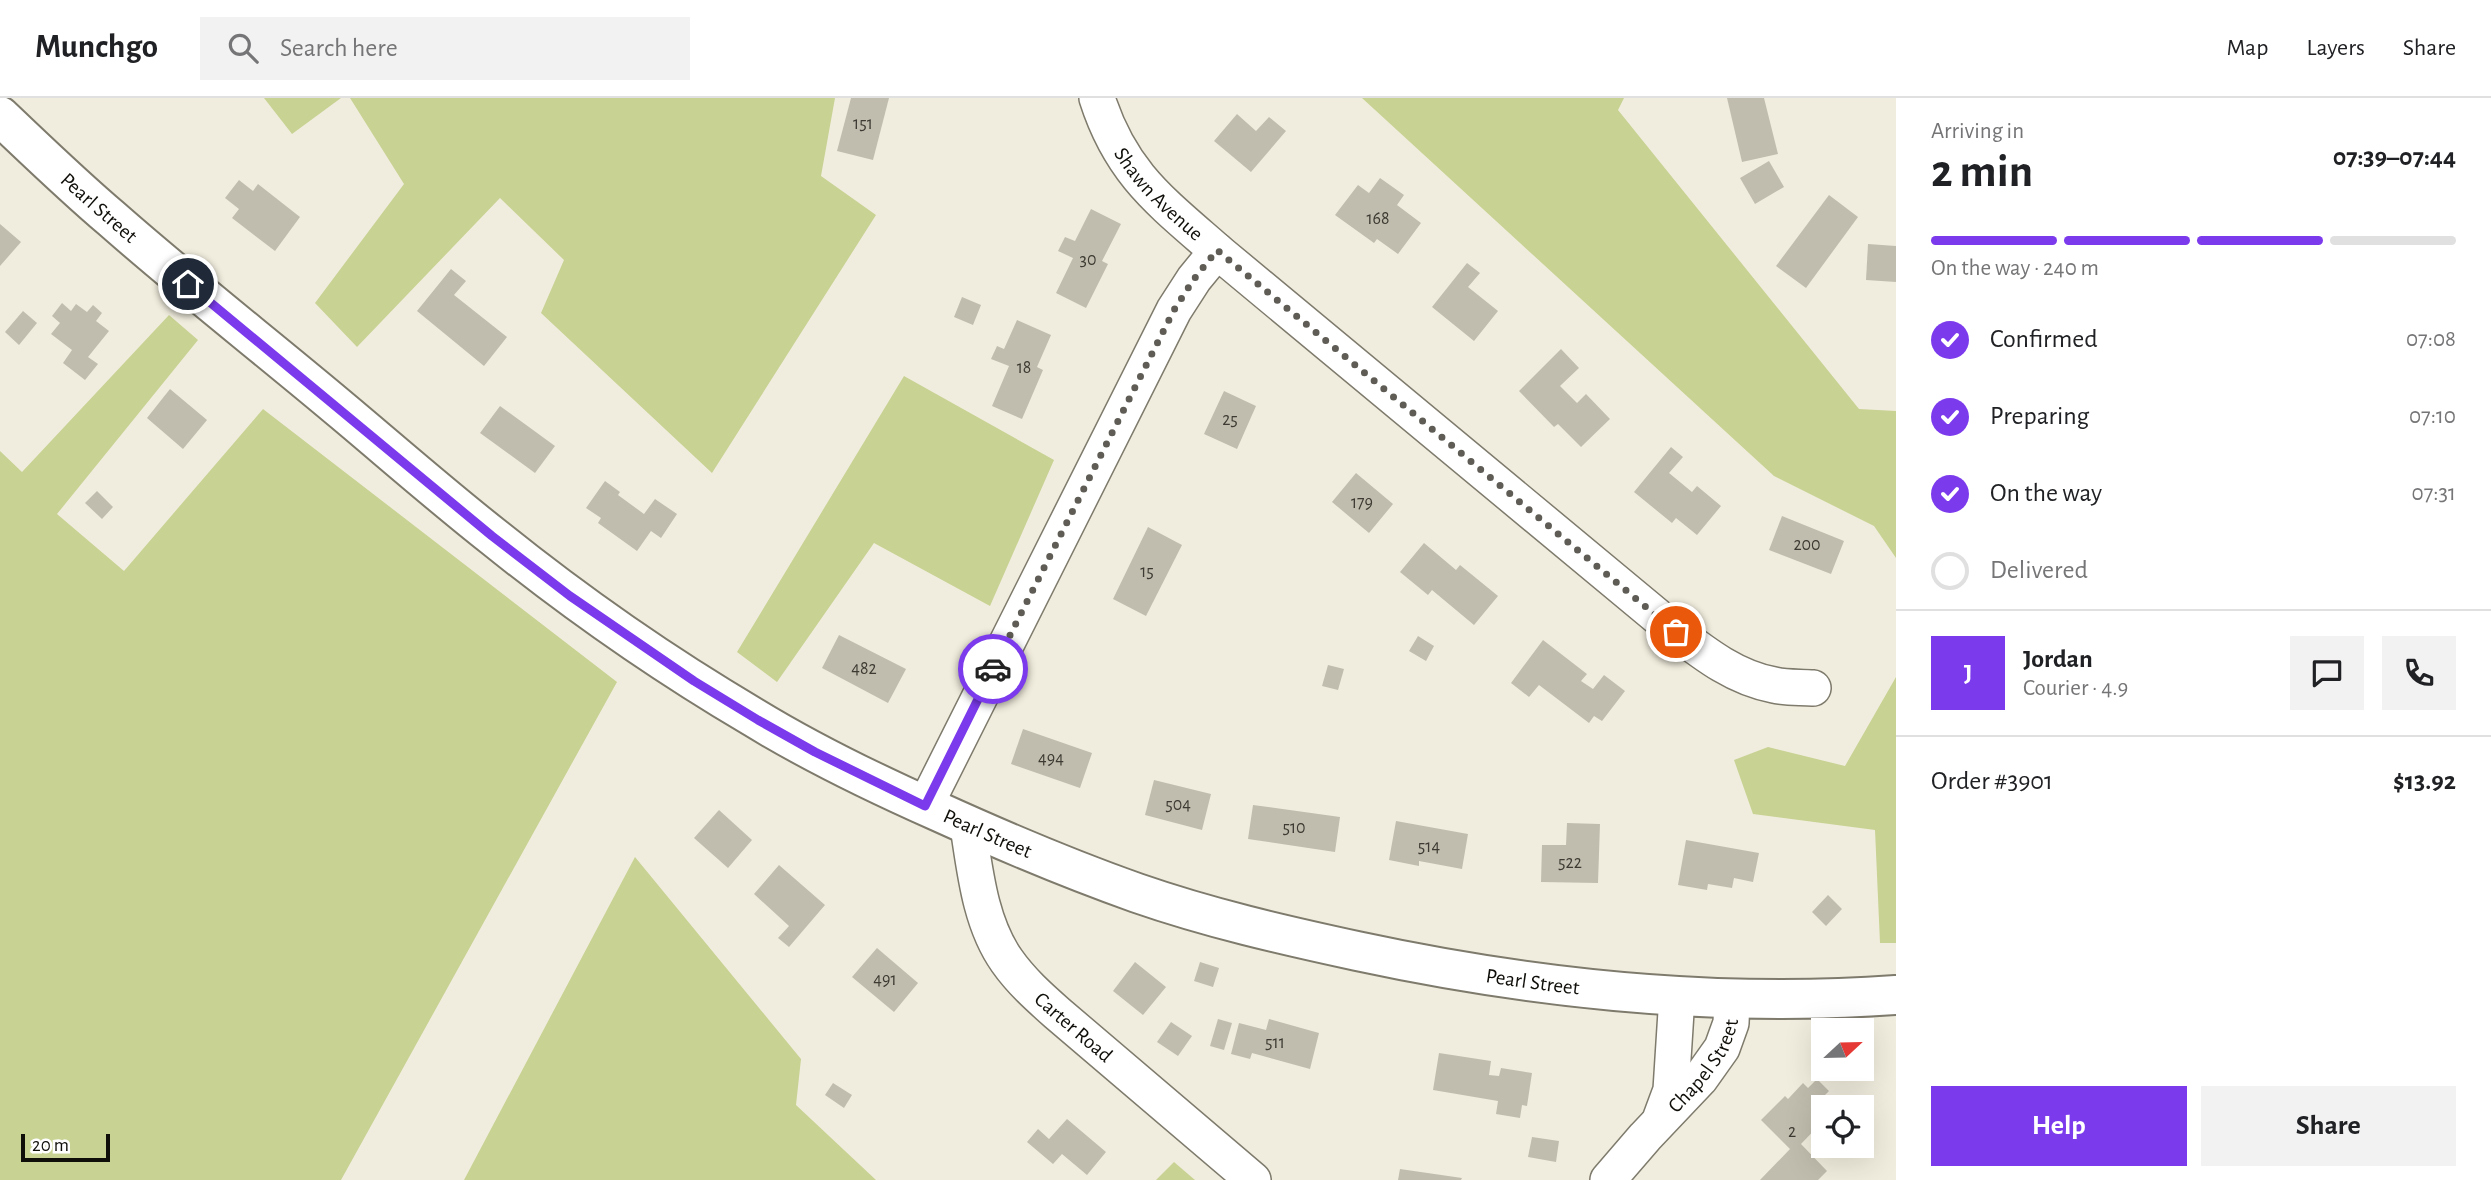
<!DOCTYPE html>
<html lang="en">
<head>
<meta charset="utf-8">
<style>
	body { margin:0; font-family:"Alegreya Sans",sans-serif; background:#f2f2f2; color:#202124; height:100vh; display:flex; flex-direction:column; font-size:26px; white-space:nowrap }
	* { box-sizing:border-box; margin:0 }
	p { font-size:23px; color:#757577 }
	.icon { flex:none; width:38px; height:38px; fill:none; stroke:currentColor; stroke-width:2; stroke-linecap:round; stroke-linejoin:round }
	.map { position:relative; flex:1; overflow:hidden }
	.panel { display:flex; flex-direction:column; background:#fff; width:595px }
	.panel>* { flex:none }
	.needle { width:46px; rotate:68deg }
	.buttons { position:absolute; left:1811px; top:920px; display:grid; gap:14px }
	.buttons a { display:grid; place-items:center; width:63px; height:63px; border-radius:0px; background:#fff; box-shadow:0 7px 28px #0002; font-size:35px }
	.scale { position:absolute; left:21px; bottom:18px; width:89px; box-sizing:border-box; padding-left:7px; border:4px solid #0f0e09; border-top:0; font-size:19px; line-height:24px; white-space:nowrap; color:#0f0e09; -webkit-text-stroke:5px #fff; paint-order:stroke }
	.pin { position:absolute; display:grid; place-items:center; width:60px; height:60px; color:#fff; margin:-30px; border:4px solid #fff; border-radius:50%; box-shadow:0 2px 7px #0007 }
	.courier { position:absolute; display:grid; place-items:center; width:70px; height:70px; margin:-35px; border:5px solid #7c3aed; border-radius:50%; background:#fff; color:#222; box-shadow:0 2px 9px #0007 }
	.overview em { font-style:normal; font-weight:700 }
	.overview div { display:flex; flex-direction:column-reverse }
	.overview { display:flex; align-items:center; justify-content:space-between; height:119px; padding:0 35px }
	h1 { font-size:46px; font-weight:700; line-height:52px }
	.bar { display:grid; grid-template-columns:repeat(4,1fr); gap:10px 7px; align-content:center; height:84px; padding:0 35px }
	.bar i { height:9px; border-radius:5px; background:#e0e0e0 }
	.bar .on { background:#7c3aed }
	.bar p { grid-column:span 4 }
	.line { display:flex; align-items:center; gap:18px; padding:0 35px; border-top:2px solid #e0e0e0 }
	.line div { flex:1 }
	.round { display:grid; place-items:center; flex:none; width:74px; height:74px; border-radius:0px; background:#f2f2f2 }
	ol { padding:0 35px; list-style:none }
	li { display:flex; align-items:center; gap:21px; height:77px }
	li p { margin-inline-start:auto }
	li .icon { padding:7px; border-radius:50%; background:#7c3aed; color:#fff; stroke-width:4 }
	li:last-child { color:#757577 }
	li i { width:38px; height:38px; border:4px solid #e0e0e0; border-radius:50% }
	.button { display:flex; gap:14px; margin-top:auto; padding:14px 35px }
	.button a { flex:1; height:80px; border-radius:0px; background:#7c3aed; color:#fff; font-size:28px; font-weight:700; line-height:80px; text-align:center }
	.button a+a { background:#f2f2f2; color:#202124 }
	header { display:flex; align-items:center; gap:42px; box-sizing:border-box; height:98px; padding:0 35px; background:#fff; border-bottom:2px solid #e0e0e0 }
	header strong { font-size:33px }
	nav { display:flex; gap:38px; margin-inline-start:auto; font-size:24px }
	.search { width:490px; height:63px; background:#f2f2f2; display:flex; align-items:center; gap:18px; box-sizing:border-box; padding:0 24px; border-radius:0px; color:#757577; font-size:26px }
	main { display:flex; flex:1; min-height:0 }
	.map>svg:first-child { display:block }
	.green { fill:#c8d293 }
	.building { fill:#c1bdae }
	.lines { fill:none; stroke-linecap:round; stroke-linejoin:round }
	.minor-casing { stroke:#7e7a6c; stroke-width:38 }
	.secondary-casing { stroke:#7e7a6c; stroke-width:42 }
	.minor { stroke:#fff; stroke-width:35 }
	.secondary { stroke:#fff; stroke-width:38 }
	.done { stroke:#5e5c54; stroke-width:7; stroke-dasharray:0 12.6 }
	.route { stroke:#7c3aed; stroke-width:9 }
	.labels { text-anchor:middle; dominant-baseline:central; stroke-width:6; stroke-linejoin:round; paint-order:stroke }
	.number-label { font-size:18px; fill:#3c3a32 }
	.street-label { font-size:21px; fill:#0f0e09; stroke:#fff }
</style>
</head>
<body>
<header>
<strong>Munchgo</strong>
<div class="search"><svg class="icon" aria-label="search" viewBox="0 0 24 24"><circle cx="10" cy="10" r="6"/><path d="M15 15l6 6"/></svg>Search here</div>
<nav><a>Map</a><a>Layers</a><a>Share</a></nav>
</header>
<main>
<div class="map">
<svg width="1896" height="1082" viewBox="0 0 1896 1082">
	<rect width="100%" height="100%" fill="#f1edde"/>
	<g class="green">
		<polygon points="264,0 341,0 292,36"/>
		<polygon points="350,0 835,0 821,78 876,117 712,375 541,215 564,162 500,100 357,249 315,205 404,86"/>
		<polygon points="1362,0 1624,0 1618,12 1859,311 1896,313 1896,460 1874,428 1774,378"/>
		<polygon points="169,217 198,242 57,416 124,473 263,311 617,584 341,1082 0,1082 0,353 22,374"/>
		<polygon points="904,278 1054,362 990,508 874,445 777,584 737,554"/>
		<polygon points="1896,579 1896,845 1880,845 1875,732 1753,716 1734,662 1768,649 1845,668"/>
		<polygon points="635,759 801,961 796,1007 876,1082 464,1082"/>
		<polygon points="1174,1064 1195,1082 1156,1082"/>
	</g>
	<g class="building">
		<polygon points="851,0 889,0 873,62 837,53"/>
		<polygon points="1727,0 1764,0 1778,56 1742,64"/>
		<polygon points="1237,16 1256,33 1269,19 1286,33 1251,74 1214,43"/>
		<polygon points="1769,63 1784,89 1755,106 1740,80"/>
		<polygon points="1380,80 1404,97 1397,107 1421,125 1398,156 1377,141 1374,145 1335,117 1358,87 1369,95"/>
		<polygon points="239,82 253,93 258,86 300,119 275,153 232,120 239,111 225,100"/>
		<polygon points="1829,97 1858,119 1806,190 1776,168"/>
		<polygon points="1091,111 1121,126 1102,163 1108,166 1086,210 1056,195 1073,160 1058,153 1065,139 1075,143"/>
		<polygon points="0,126 21,144 0,168"/>
		<polygon points="1868,146 1896,148 1896,184 1866,182"/>
		<polygon points="1467,165 1480,175 1468,189 1498,213 1474,243 1432,209"/>
		<polygon points="451,171 466,183 454,197 507,239 484,268 417,213"/>
		<polygon points="962,199 981,207 973,227 954,219"/>
		<polygon points="62,205 71,213 76,206 87,214 93,207 102,215 96,223 109,233 88,259 98,266 85,282 63,265 72,252 51,236 60,225 52,218"/>
		<polygon points="23,213 37,225 19,247 5,234"/>
		<polygon points="1017,222 1051,237 1037,269 1043,272 1022,321 992,308 1009,268 991,261 997,248 1004,251"/>
		<polygon points="1561,251 1579,270 1560,288 1577,305 1586,296 1610,321 1581,349 1558,326 1554,329 1519,293"/>
		<polygon points="170,291 207,322 183,351 147,320"/>
		<polygon points="1224,293 1256,308 1237,351 1204,336"/>
		<polygon points="500,308 555,348 535,375 480,335"/>
		<polygon points="1671,349 1683,359 1669,375 1692,394 1697,388 1721,408 1697,437 1676,420 1672,425 1634,394"/>
		<polygon points="1356,375 1393,406 1369,435 1332,404"/>
		<polygon points="605,383 620,394 618,397 644,416 655,401 677,416 661,440 651,433 637,453 598,425 601,420 586,410"/>
		<polygon points="97,393 113,409 102,421 85,405"/>
		<polygon points="1782,418 1844,443 1831,476 1769,452"/>
		<polygon points="1148,429 1182,447 1146,518 1113,501"/>
		<polygon points="1424,445 1456,472 1460,467 1498,498 1474,527 1432,492 1428,497 1400,474"/>
		<polygon points="839,537 906,571 888,605 822,570"/>
		<polygon points="1418,538 1434,548 1426,563 1409,553"/>
		<polygon points="1543,542 1587,576 1581,583 1593,591 1604,577 1625,593 1602,623 1594,618 1589,625 1539,587 1529,599 1511,585"/>
		<polygon points="1328,567 1344,571 1338,592 1322,588"/>
		<polygon points="1023,631 1092,655 1080,690 1011,666"/>
		<polygon points="1154,682 1211,696 1202,732 1145,717"/>
		<polygon points="1253,707 1340,719 1335,754 1248,741"/>
		<polygon points="719,712 752,742 728,770 694,740"/>
		<polygon points="1396,723 1468,736 1462,771 1419,763 1419,768 1389,762"/>
		<polygon points="1567,725 1600,726 1598,785 1541,784 1542,747 1566,747"/>
		<polygon points="1686,742 1759,755 1753,784 1734,780 1732,790 1708,786 1707,792 1678,787"/>
		<polygon points="779,767 825,807 789,849 778,840 789,828 754,796"/>
		<polygon points="1828,797 1842,811 1826,828 1812,814"/>
		<polygon points="877,850 918,885 894,914 852,879"/>
		<polygon points="1135,864 1166,889 1143,917 1113,893"/>
		<polygon points="1200,864 1219,870 1213,889 1194,883"/>
		<polygon points="1218,921 1232,925 1224,952 1210,948"/>
		<polygon points="1269,921 1319,935 1310,971 1252,955 1250,961 1231,956 1239,925 1266,932"/>
		<polygon points="1171,924 1192,938 1178,958 1157,944"/>
		<polygon points="1439,955 1491,963 1489,977 1499,978 1501,970 1532,975 1527,1008 1522,1007 1520,1020 1496,1016 1498,1003 1433,992"/>
		<polygon points="1817,981 1829,993 1819,1003 1826,1010 1824,1010 1824,1022 1801,1046 1827,1073 1818,1082 1760,1082 1790,1051 1761,1022 1785,998 1788,1001 1803,985 1808,990"/>
		<polygon points="833,985 852,997 844,1010 825,997"/>
		<polygon points="1067,1021 1106,1054 1087,1077 1062,1056 1053,1066 1027,1044 1038,1031 1049,1041"/>
		<polygon points="1532,1039 1559,1043 1556,1064 1528,1059"/>
		<polygon points="1400,1071 1462,1080 1461,1082 1398,1082"/>
	</g>
	<g class="lines">
		<defs>
			<g id="minor">
				<path id="s1" d="M1097,0C1121,75 1160,103 1217,153L1676,534C1706,557 1736,580 1774,587C1786,590 1800,589 1813,590"/>
				<polyline points="925,708 1174,212 1194,181 1217,153"/>
				<path id="s2" d="M968,728C975,773 980,825 1007,863C1021,883 1039,899 1057,915L1253,1082"/>
				<polyline points="1661,1019 1671,992 1677,898"/>
				<path id="s3" d="M1608,1082L1645,1039L1700,981L1722,950L1731,925L1732,901"/>
			</g>
			<g id="secondary">
				<path id="s4" d="M0,18C37,53 73,88 112,121C188,188 268,250 345,315C395,357 444,400 495,440C577,506 663,566 753,619C812,655 874,685 937,713C1003,743 1069,771 1137,795C1209,820 1283,837 1357,853C1534,891 1715,910 1896,897"/>
			</g>
		</defs>
		<use href="#minor" class="minor-casing"/>
		<use href="#secondary" class="secondary-casing"/>
		<use href="#minor" class="minor"/>
		<use href="#secondary" class="secondary"/>
	</g>
	<g class="lines">
		<polyline class="done" points="993,571 1174,212 1194,181 1217,152 1676,534"/>
		<polyline class="route" points="188,186 492,438 570,498 694,583 758,622 815,654 925,708 993,571"/>
	</g>
	<g class="labels">
		<g class="number-label">
			<text x="863" y="26">151</text>
			<text x="1378" y="121">168</text>
			<text x="1088" y="162">30</text>
			<text x="1024" y="270">18</text>
			<text x="1230" y="322">25</text>
			<text x="1362" y="405">179</text>
			<text x="1807" y="447">200</text>
			<text x="1147" y="474">15</text>
			<text x="864" y="571">482</text>
			<text x="1051" y="661">494</text>
			<text x="1178" y="707">504</text>
			<text x="1294" y="730">510</text>
			<text x="1429" y="749">514</text>
			<text x="1570" y="765">522</text>
			<text x="885" y="882">491</text>
			<text x="1275" y="945">511</text>
			<text x="1792" y="1034">2</text>
		</g>
		<g class="street-label">
			<text stroke="none"><textPath href="#s1" startOffset="116">Shawn Avenue</textPath></text>
			<text stroke="none"><textPath href="#s4" startOffset="135">Pearl Street</textPath></text>
			<text stroke="none"><textPath href="#s4" startOffset="1227">Pearl Street</textPath></text>
			<text stroke="none"><textPath href="#s4" startOffset="1794">Pearl Street</textPath></text>
			<text stroke="none"><textPath href="#s2" startOffset="236">Carter Road</textPath></text>
			<text stroke="none"><textPath href="#s3" startOffset="150">Chapel Street</textPath></text>
		</g>
	</g>
</svg>
<div class="buttons">
<a><svg class="needle" viewBox="-14 -14 28 28"><path d="M0-13l5 13h-10z" fill="#e53935"/><path d="M0 13l5-13h-10z" fill="#757577"/></svg></a>
<a><svg class="icon" aria-label="locate" viewBox="0 0 24 24"><circle cx="12" cy="12" r="6"/><path d="M12 2v4M12 18v4M2 12h4M18 12h4"/></svg></a>
</div>
<div class="scale">20 m</div>
<div class="pin" style="left:1676px;top:534px;background:#ea580c"><svg class="icon" aria-label="bag" viewBox="0 0 24 24"><path d="M5 8h14l-1 12H6zM9 8a3 3 0 0 1 6 0"/></svg></div>
<div class="pin" style="left:188px;top:186px;background:#1f2937"><svg class="icon" aria-label="home" viewBox="0 0 24 24"><path d="M3 11l9-7 9 7M6 9v11h12V9"/></svg></div>
<div class="courier" style="left:993px;top:571px"><svg class="icon" aria-label="car" viewBox="0 0 24 24"><path d="M5 17H2v-5l4-1 3-4h7l3 4 3 1v5h-3M9 17h6M6 11h13"/><circle cx="7" cy="17" r="2"/><circle cx="17" cy="17" r="2"/></svg></div>
</div>
<section class="panel">
<div class="overview"><div><h1>2 min</h1><p>Arriving in</p></div><em>07:39–07:44</em></div>
<div class="bar"><i class="on"></i><i class="on"></i><i class="on"></i><i></i><p>On the way · 240 m</p></div>
<ol>
<li><svg class="icon" aria-label="check" viewBox="0 0 24 24"><path d="M5 12l5 5 9-10"/></svg>Confirmed<p>07:08</p></li>
<li><svg class="icon" aria-label="check" viewBox="0 0 24 24"><path d="M5 12l5 5 9-10"/></svg>Preparing<p>07:10</p></li>
<li><svg class="icon" aria-label="check" viewBox="0 0 24 24"><path d="M5 12l5 5 9-10"/></svg>On the way<p>07:31</p></li>
<li><i></i>Delivered</li>
</ol>
<div class="line" style="height:126px"><b class="round" style="background:#7c3aed;color:#fff">J</b><div><b>Jordan</b><p>Courier · 4.9</p></div><a class="round"><svg class="icon" aria-label="chat" viewBox="0 0 24 24"><path d="M4 5h16v11H9l-5 4z"/></svg></a><a class="round"><svg class="icon" aria-label="phone" viewBox="0 0 24 24"><path d="M5 4h4l2 5-3 2q2 4 5 5l2-3 5 2v4C11 20 4 13 5 4z"/></svg></a></div>
<div class="line" style="height:91px"><div>Order #3901</div><b>$13.92</b></div>
<div class="button"><a>Help</a><a>Share</a></div>
</section>
</main>
</body>
</html>
